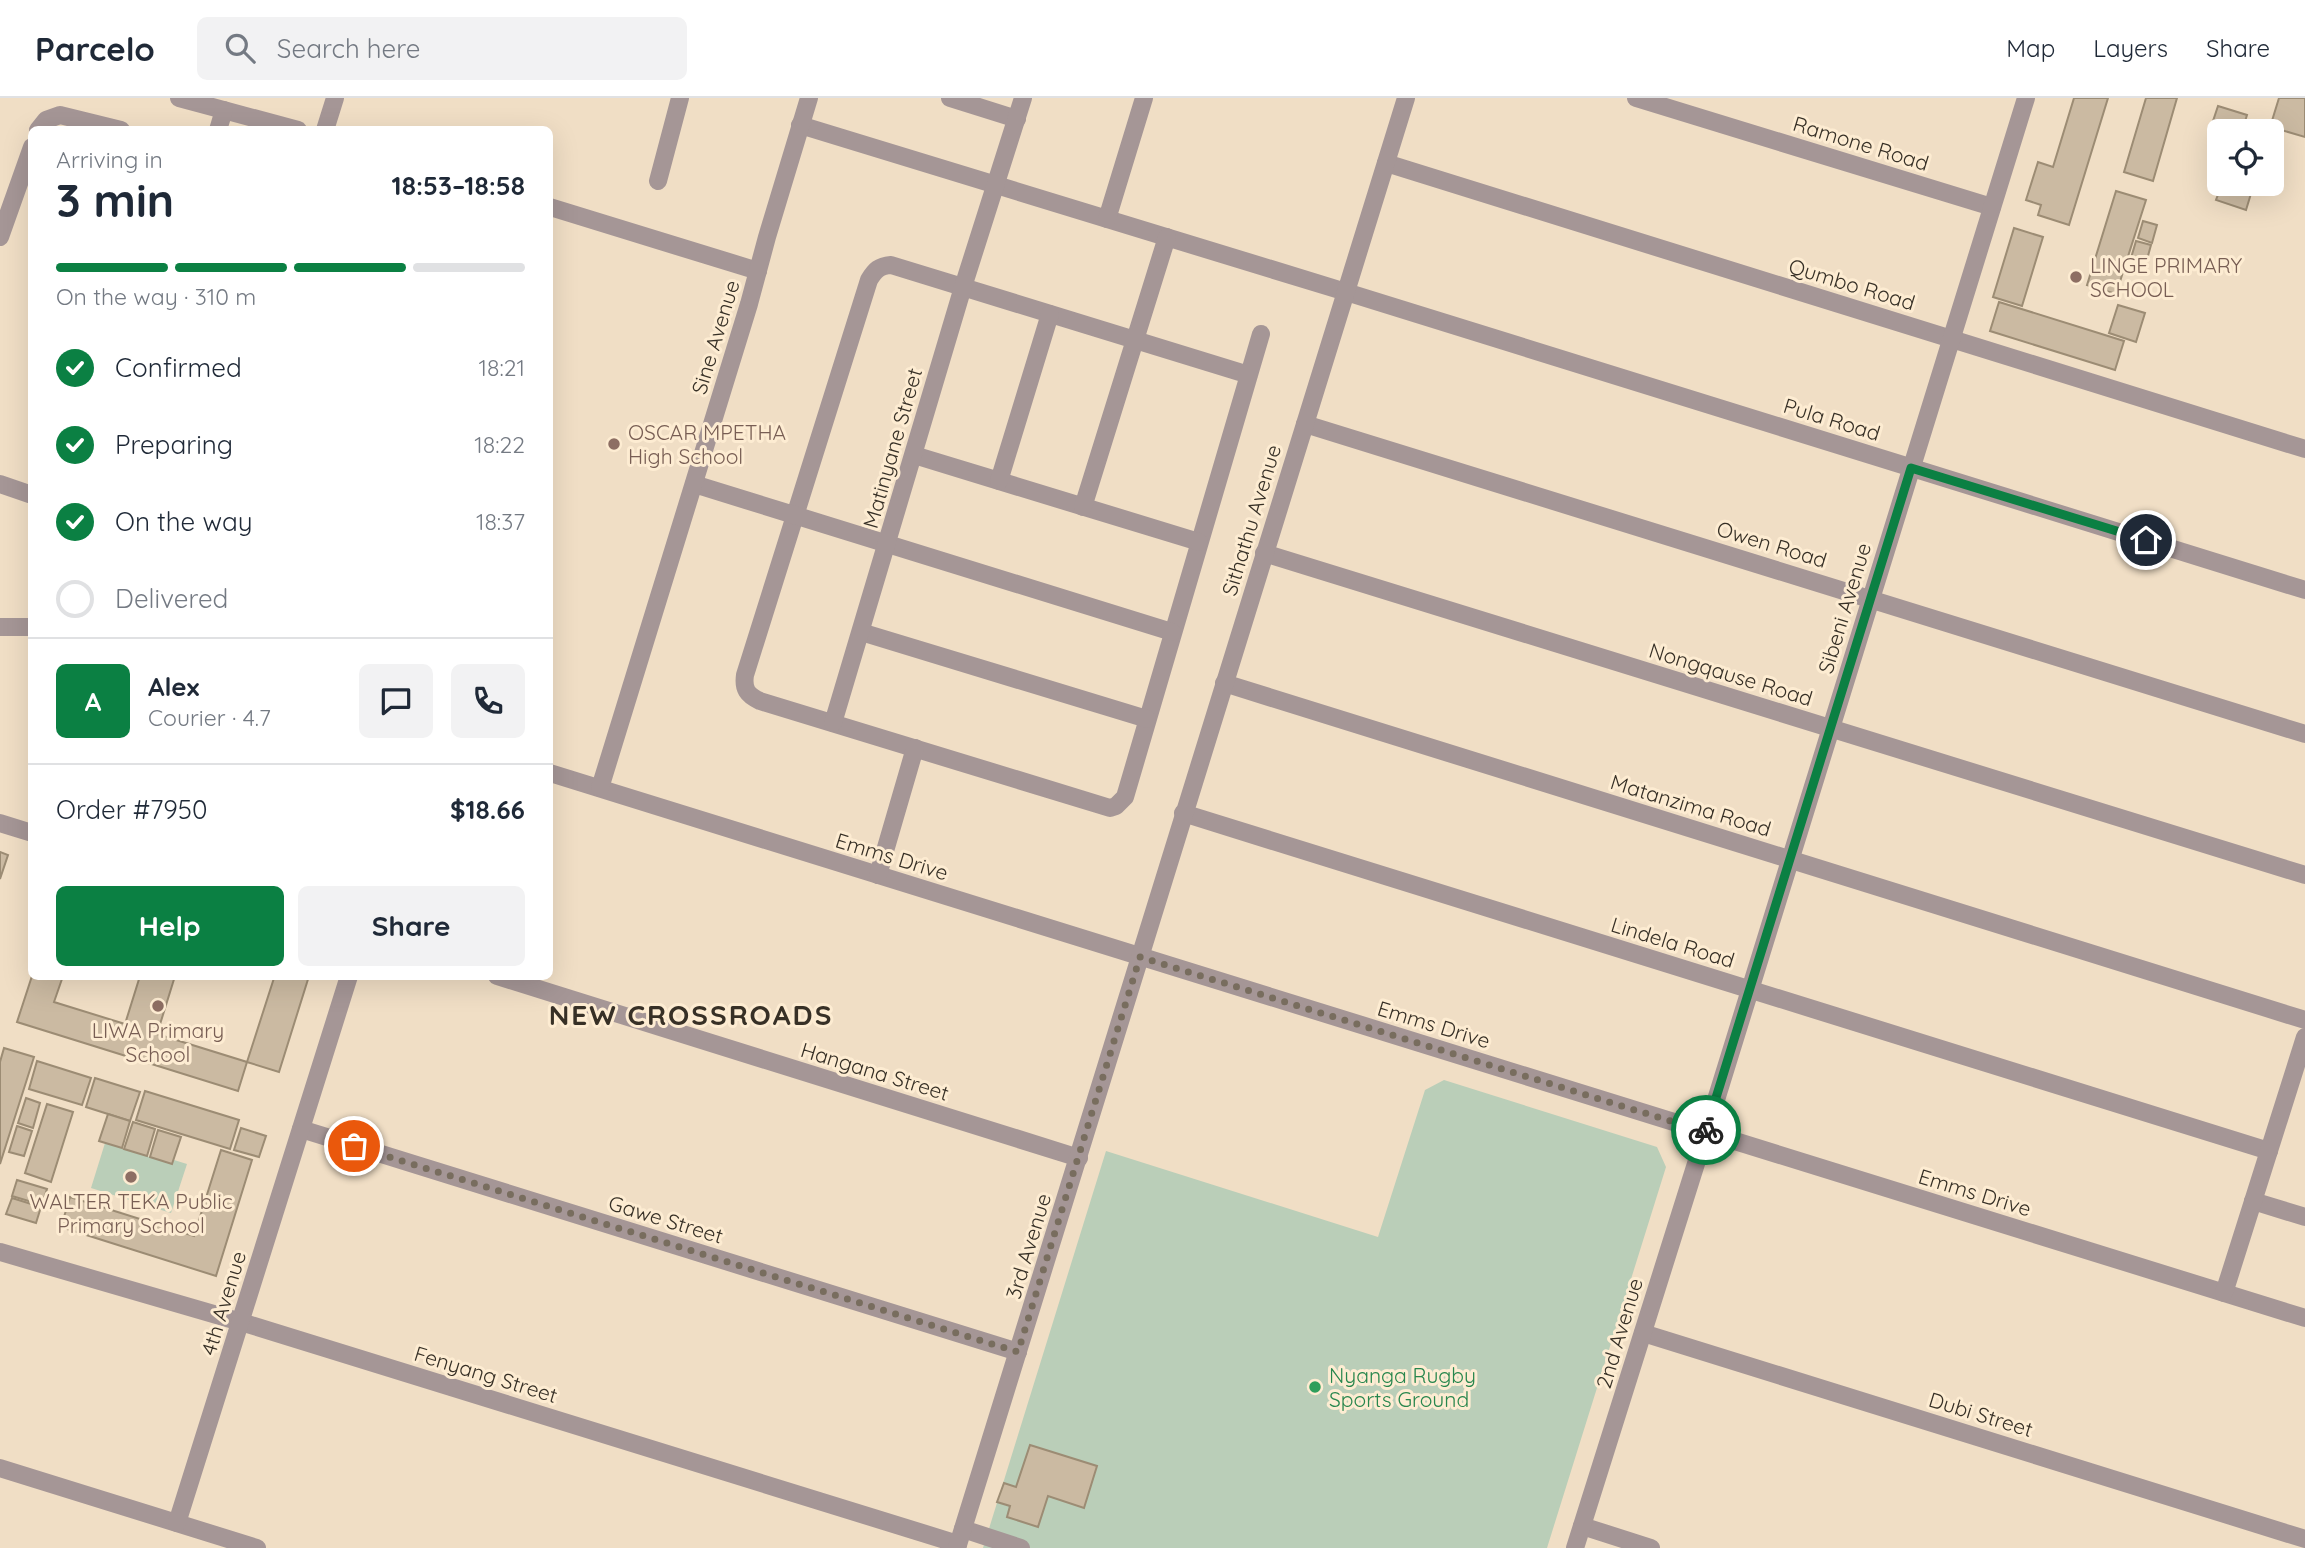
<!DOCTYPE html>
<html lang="en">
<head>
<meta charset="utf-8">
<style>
	body { margin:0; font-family:Quicksand,sans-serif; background:#f2f2f3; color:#1f2937; height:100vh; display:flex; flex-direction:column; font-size:26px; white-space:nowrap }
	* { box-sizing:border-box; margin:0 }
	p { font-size:23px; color:#747a83 }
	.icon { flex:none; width:38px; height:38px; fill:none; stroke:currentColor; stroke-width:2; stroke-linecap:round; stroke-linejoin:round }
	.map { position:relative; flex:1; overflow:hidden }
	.side { position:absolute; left:28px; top:28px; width:525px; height:854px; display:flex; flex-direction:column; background:#fff; border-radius:10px; box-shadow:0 7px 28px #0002 }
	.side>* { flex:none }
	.controls { position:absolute; left:2207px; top:21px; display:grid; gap:14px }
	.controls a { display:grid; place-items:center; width:77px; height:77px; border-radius:10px; background:#fff; box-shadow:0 7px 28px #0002; font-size:35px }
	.pin { position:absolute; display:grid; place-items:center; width:60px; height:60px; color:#fff; margin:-30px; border:4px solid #fff; border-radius:50%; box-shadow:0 2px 7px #0007 }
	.courier { position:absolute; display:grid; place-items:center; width:70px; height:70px; margin:-35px; border:5px solid #0b8043; border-radius:50%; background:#fff; color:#222; box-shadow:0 2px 9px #0007 }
	.head em { font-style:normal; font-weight:700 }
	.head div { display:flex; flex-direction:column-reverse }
	.head { display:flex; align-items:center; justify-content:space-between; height:119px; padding:0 28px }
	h1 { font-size:46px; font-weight:700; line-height:52px }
	.bar { display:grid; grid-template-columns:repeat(4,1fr); gap:10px 7px; align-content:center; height:84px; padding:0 28px }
	.bar i { height:9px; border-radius:5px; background:#e0e1e3 }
	.bar .on { background:#0b8043 }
	.bar p { grid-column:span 4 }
	.line { display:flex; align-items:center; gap:18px; padding:0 28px; border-top:2px solid #e0e1e3 }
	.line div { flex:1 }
	.round { display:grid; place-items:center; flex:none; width:74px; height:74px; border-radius:10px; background:#f2f2f3 }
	ol { padding:0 28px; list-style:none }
	li { display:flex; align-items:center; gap:21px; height:77px }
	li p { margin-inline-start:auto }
	li .icon { padding:7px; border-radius:50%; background:#0b8043; color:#fff; stroke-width:4 }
	li:last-child { color:#747a83 }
	li i { width:38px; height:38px; border:4px solid #e0e1e3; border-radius:50% }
	.cta { display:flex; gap:14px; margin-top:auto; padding:14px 28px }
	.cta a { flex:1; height:80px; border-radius:10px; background:#0b8043; color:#fff; font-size:28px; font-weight:700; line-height:80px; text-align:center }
	.cta a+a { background:#f2f2f3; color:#1f2937 }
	header { display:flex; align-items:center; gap:42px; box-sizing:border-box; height:98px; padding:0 35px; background:#fff; border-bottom:2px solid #e0e1e3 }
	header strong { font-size:33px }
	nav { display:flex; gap:38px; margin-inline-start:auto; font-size:24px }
	.search { width:490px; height:63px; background:#f2f2f3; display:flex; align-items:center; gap:18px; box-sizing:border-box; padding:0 24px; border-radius:10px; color:#747a83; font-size:26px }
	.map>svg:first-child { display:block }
	.green { fill:#baceb8 }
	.building { fill:#cbbaa2; stroke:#9c8c74; stroke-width:2 }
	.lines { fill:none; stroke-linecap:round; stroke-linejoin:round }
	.minor { stroke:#a59696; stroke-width:18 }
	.done { stroke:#786d5e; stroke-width:7; stroke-dasharray:0 12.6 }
	.route { stroke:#0b8043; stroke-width:9 }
	.education-dot { fill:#8d6e63; stroke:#fdecd2; stroke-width:2.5 }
	.leisure-dot { fill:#2e9e5b; stroke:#fdecd2; stroke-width:2.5 }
	.labels { text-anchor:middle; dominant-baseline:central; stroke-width:6; stroke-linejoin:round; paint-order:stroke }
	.street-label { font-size:21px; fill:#373026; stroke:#fdecd2 }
	.education-label { font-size:21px; fill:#785e54; stroke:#fdecd2; text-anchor:start }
	.leisure-label { font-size:21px; fill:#27864d; stroke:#fdecd2; text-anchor:start }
	.district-label { font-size:28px; font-weight:bold; letter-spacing:2px; fill:#373026; stroke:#fdecd2 }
</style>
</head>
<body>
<header>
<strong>Parcelo</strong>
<div class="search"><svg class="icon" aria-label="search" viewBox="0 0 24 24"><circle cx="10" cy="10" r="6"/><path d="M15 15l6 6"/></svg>Search here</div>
<nav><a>Map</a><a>Layers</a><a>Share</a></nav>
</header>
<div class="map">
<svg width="2305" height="1450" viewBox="0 0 2305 1450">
	<rect width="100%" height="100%" fill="#f0dec5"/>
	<g class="green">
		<polygon points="1444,982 1657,1049 1666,1069 1547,1450 983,1450 1106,1053 1378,1139 1425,992"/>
		<polygon points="105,1045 172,1066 174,1062 187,1066 171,1115 91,1090"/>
	</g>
	<g class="building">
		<polygon points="2074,0 2108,0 2069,127 2038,117 2041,107 2026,102 2038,64 2053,69"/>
		<polygon points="2146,0 2177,0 2153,83 2124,74"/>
		<polygon points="2279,0 2305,0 2305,39 2278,31 2279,28 2271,26"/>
		<polygon points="2218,8 2247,17 2242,33 2225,33 2211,29"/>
		<polygon points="2222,86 2252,86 2253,89 2246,112 2216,102"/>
		<polygon points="2116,93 2146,102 2116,196 2087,187"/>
		<polygon points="2143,123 2157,127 2152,145 2138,140"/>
		<polygon points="2014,130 2043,139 2022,208 1993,199"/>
		<polygon points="2136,143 2151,147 2146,165 2131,160"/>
		<polygon points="1999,204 2124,243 2115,272 1990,233"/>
		<polygon points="2118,207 2145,215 2136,244 2109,235"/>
		<polygon points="0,754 8,757 0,781"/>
		<polygon points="32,878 63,878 54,904 125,926 140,878 175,878 157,936 247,964 238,993 17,924"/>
		<polygon points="270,878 309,878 279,974 247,964 274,880"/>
		<polygon points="4,950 34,959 0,1066 0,964"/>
		<polygon points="37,963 91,980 82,1007 29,991"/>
		<polygon points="95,980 140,994 130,1023 86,1009"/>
		<polygon points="145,993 239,1022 230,1051 136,1022"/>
		<polygon points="26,1000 40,1005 33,1030 18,1025"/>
		<polygon points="47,1006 73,1014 51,1084 25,1075"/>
		<polygon points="108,1016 130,1023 122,1050 99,1043"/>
		<polygon points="133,1024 155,1031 147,1058 124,1051"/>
		<polygon points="17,1028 32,1033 24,1058 9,1054"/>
		<polygon points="241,1030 266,1038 259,1059 234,1052"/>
		<polygon points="158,1032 181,1039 172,1066 150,1059"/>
		<polygon points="221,1052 252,1062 216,1178 61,1129 70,1099 194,1138"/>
		<polygon points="17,1082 47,1091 42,1107 12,1098"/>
		<polygon points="12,1100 41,1109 36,1125 6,1116"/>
		<polygon points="1030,1347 1097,1368 1084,1410 1048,1398 1038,1429 1007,1419 1010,1408 997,1404 1004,1385 1016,1389"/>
	</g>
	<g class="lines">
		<g class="minor">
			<polyline points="179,0 298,32"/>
			<polyline points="950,0 1017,21"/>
			<polyline points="1636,0 1992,109"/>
			<polyline points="800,27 1346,194 2305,492"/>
			<polyline points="38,32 46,22 60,17 121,32"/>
			<polyline points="218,32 224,12"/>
			<polyline points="325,32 335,0"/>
			<polyline points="1386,65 2305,351"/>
			<polyline points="658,83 680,0"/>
			<polyline points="550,109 758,173"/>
			<polyline points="1107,121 1144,0"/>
			<polyline points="0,139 32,49"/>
			<path d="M1249,277L891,167C879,168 875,172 869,182L745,577C743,591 747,597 760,603L1110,710L1116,708L1125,699L1261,236"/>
			<polyline points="1305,326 2305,636"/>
			<polyline points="914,357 1199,444"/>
			<polyline points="999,383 1050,216"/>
			<polyline points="0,386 32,397"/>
			<polyline points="694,386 1172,534"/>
			<polyline points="1083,409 1167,139"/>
			<polyline points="1264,455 2305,777"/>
			<polyline points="0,529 32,529"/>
			<polyline points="861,534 1147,621"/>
			<polyline points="1224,585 2305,922"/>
			<polyline points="833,625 963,189 1023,0"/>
			<polyline points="550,675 2305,1220"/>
			<polyline points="600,690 749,206 767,139 809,0"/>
			<polyline points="1183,715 2269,1053"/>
			<polyline points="0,725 32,735"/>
			<polyline points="878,777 915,650"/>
			<polyline points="497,878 1079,1060"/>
			<polyline points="301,1031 1018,1254"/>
			<polyline points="2253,1103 2305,1119"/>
			<polyline points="0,1154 241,1224 958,1446"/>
			<polyline points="2224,1195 2305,939"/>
			<polyline points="1643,1235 2305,1441"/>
			<polyline points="0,1370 257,1450"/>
			<polyline points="177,1425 349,878"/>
			<polyline points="1582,1428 1651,1450"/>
			<polyline points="963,1431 1021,1450"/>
			<polyline points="957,1450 1406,0"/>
			<polyline points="1575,1450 1711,1018 2026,0"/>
		</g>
	</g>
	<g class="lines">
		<polyline class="done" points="354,1048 1018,1254 1140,859 1706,1034 1706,1032"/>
		<polyline class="route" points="1706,1032 1911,370 2146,442"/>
	</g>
	<g class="education-dot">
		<circle cx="2076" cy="179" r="7"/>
		<circle cx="614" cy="346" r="7"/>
		<circle cx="158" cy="908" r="7"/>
		<circle cx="131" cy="1079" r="7"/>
	</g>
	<circle class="leisure-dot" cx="1315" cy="1289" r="7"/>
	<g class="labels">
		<g class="street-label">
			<text transform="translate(1861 45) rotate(17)">Ramone Road</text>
			<text transform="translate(1852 186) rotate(17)">Qumbo Road</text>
			<text transform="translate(715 239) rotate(-73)">Sine Avenue</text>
			<text transform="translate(1832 321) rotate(17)">Pula Road</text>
			<text transform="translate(892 350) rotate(-74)">Matinyane Street</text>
			<text transform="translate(1251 422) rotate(-73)">Sithathu Avenue</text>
			<text transform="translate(1772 446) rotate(17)">Owen Road</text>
			<text transform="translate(1844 510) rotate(-73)">Sibeni Avenue</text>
			<text transform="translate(1731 576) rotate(17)">Nongqause Road</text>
			<text transform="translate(1691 707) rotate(17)">Matanzima Road</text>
			<text transform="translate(892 758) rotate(17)">Emms Drive</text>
			<text transform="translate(1673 844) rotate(17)">Lindela Road</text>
			<text transform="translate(1434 926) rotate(17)">Emms Drive</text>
			<text transform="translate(875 973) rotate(17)">Hangana Street</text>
			<text transform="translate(1975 1094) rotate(17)">Emms Drive</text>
			<text transform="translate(666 1121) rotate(17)">Gawe Street</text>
			<text transform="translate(1028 1148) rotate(-73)">3rd Avenue</text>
			<text transform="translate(223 1205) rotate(-73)">4th Avenue</text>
			<text transform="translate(1619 1235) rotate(-73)">2nd Avenue</text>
			<text transform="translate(486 1276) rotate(17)">Fenyang Street</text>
			<text transform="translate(1981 1316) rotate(17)">Dubi Street</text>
		</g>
		<g class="education-label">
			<text x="2090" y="167">LINGE PRIMARY<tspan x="2090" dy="24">SCHOOL</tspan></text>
			<text x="628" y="334">OSCAR MPETHA<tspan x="628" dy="24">High School</tspan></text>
			<text x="158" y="932" text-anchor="middle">LIWA Primary<tspan x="158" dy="24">School</tspan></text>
			<text x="131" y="1103" text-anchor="middle">WALTER TEKA Public<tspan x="131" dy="24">Primary School</tspan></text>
		</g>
		<g class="leisure-label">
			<text x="1329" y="1277">Nyanga Rugby<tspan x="1329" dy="24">Sports Ground</tspan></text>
		</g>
		<g class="district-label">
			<text x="691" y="916">NEW CROSSROADS</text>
		</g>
	</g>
</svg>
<div class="controls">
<a><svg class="icon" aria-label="locate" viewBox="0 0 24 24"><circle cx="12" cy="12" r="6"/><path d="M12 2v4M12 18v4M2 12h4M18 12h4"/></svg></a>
</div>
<div class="pin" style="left:354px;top:1048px;background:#ea580c"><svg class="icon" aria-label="bag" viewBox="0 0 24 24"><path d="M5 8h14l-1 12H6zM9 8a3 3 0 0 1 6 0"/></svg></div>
<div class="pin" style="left:2146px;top:442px;background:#1f2937"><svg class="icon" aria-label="home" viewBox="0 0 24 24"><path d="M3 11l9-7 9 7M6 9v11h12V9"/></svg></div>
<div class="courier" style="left:1706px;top:1032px"><svg class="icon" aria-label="bike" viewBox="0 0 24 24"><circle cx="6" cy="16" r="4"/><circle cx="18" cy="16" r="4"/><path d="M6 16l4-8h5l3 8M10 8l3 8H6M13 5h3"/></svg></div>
<section class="side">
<div class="head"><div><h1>3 min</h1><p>Arriving in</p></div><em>18:53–18:58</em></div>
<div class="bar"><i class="on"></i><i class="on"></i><i class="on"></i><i></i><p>On the way · 310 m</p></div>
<ol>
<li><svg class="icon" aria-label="check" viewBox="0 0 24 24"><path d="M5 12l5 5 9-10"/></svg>Confirmed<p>18:21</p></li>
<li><svg class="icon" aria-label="check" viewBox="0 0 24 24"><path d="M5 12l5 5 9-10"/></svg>Preparing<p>18:22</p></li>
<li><svg class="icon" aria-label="check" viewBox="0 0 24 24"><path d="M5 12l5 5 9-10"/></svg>On the way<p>18:37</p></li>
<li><i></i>Delivered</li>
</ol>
<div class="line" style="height:126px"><b class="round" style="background:#0b8043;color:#fff">A</b><div><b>Alex</b><p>Courier · 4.7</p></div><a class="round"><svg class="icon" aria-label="chat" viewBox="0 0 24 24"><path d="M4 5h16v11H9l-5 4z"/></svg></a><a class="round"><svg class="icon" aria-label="phone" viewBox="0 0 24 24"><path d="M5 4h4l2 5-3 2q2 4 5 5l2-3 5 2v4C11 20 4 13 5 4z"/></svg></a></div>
<div class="line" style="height:91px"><div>Order #7950</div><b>$18.66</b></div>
<div class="cta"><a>Help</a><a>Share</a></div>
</section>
</div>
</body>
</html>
